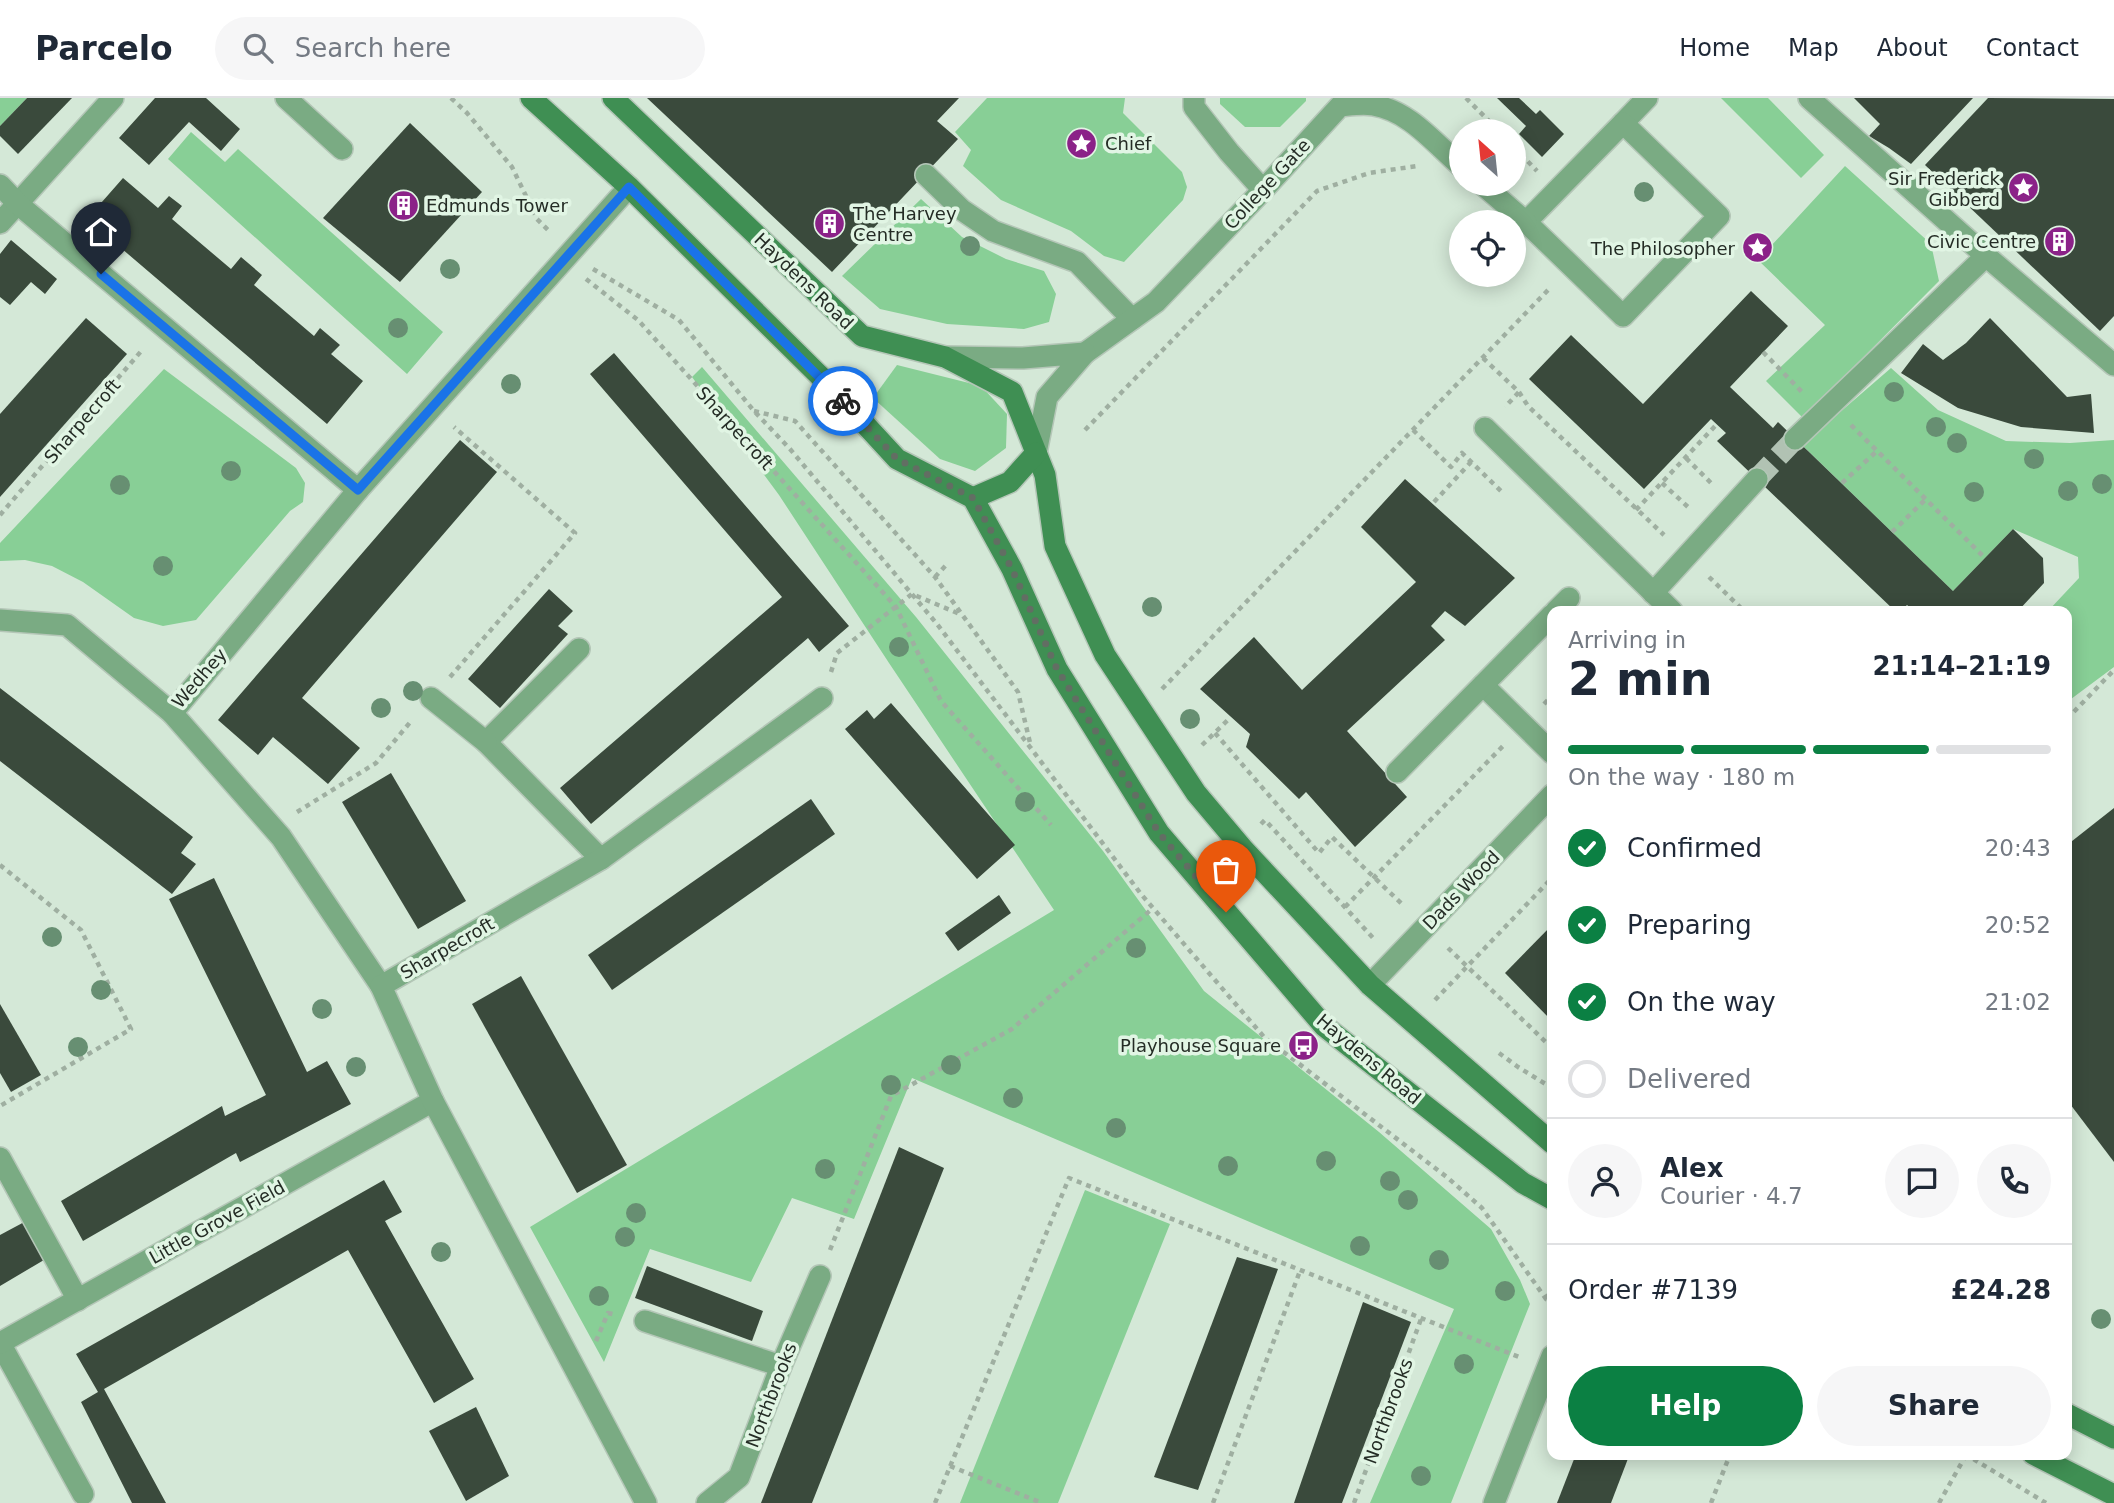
<!DOCTYPE html>
<html lang="en">
<head>
<meta charset="utf-8">
<style>
	body { margin:0; font-family:"DejaVu Sans",sans-serif; background:#f6f6f7; color:#1f2937; height:100vh; display:flex; flex-direction:column; font-size:26px; white-space:nowrap }
	* { box-sizing:border-box; margin:0 }
	p { font-size:23px; color:#747a83 }
	.icon { flex:none; width:38px; height:38px; fill:none; stroke:currentColor; stroke-width:2; stroke-linecap:round; stroke-linejoin:round }
	.map { position:relative; flex:1; overflow:hidden }
	.drawer { position:absolute; left:1547px; top:508px; width:525px; height:854px; display:flex; flex-direction:column; background:#fff; border-radius:14px; box-shadow:0 4px 18px #0003 }
	.drawer>* { flex:none }
	.needle { width:46px; rotate:333deg }
	.tools { position:absolute; left:1449px; top:21px; display:grid; gap:14px }
	.tools a { display:grid; place-items:center; width:77px; height:77px; border-radius:50%; background:#fff; box-shadow:0 4px 18px #0003; font-size:35px }
	.pin { position:absolute; display:grid; place-items:center; width:60px; height:60px; color:#fff; margin:-72px -30px; border-radius:50% 50% 50% 0; rotate:-45deg; box-shadow:0 0 7px #0007 }
	.pin .icon { rotate:45deg }
	.courier { position:absolute; display:grid; place-items:center; width:70px; height:70px; margin:-35px; border:5px solid #1a73e8; border-radius:50%; background:#fff; color:#222; box-shadow:0 2px 9px #0007 }
	.head em { font-style:normal; font-weight:600 }
	.head div { display:flex; flex-direction:column-reverse }
	.head { display:flex; align-items:center; justify-content:space-between; height:119px; padding:0 21px }
	h1 { font-size:46px; font-weight:600; line-height:52px }
	.bar { display:grid; grid-template-columns:repeat(4,1fr); gap:10px 7px; align-content:center; height:84px; padding:0 21px }
	.bar i { height:9px; border-radius:5px; background:#e0e1e3 }
	.bar .current { background:#0b8043 }
	.bar p { grid-column:span 4 }
	.line { display:flex; align-items:center; gap:18px; padding:0 21px; border-top:2px solid #e0e1e3 }
	.line div { flex:1 }
	.round { display:grid; place-items:center; flex:none; width:74px; height:74px; border-radius:37px; background:#f6f6f7 }
	ol { padding:0 21px; list-style:none }
	li { display:flex; align-items:center; gap:21px; height:77px }
	li p { margin-inline-start:auto }
	li .icon { padding:7px; border-radius:50%; background:#0b8043; color:#fff; stroke-width:4 }
	li:last-child { color:#747a83 }
	li i { width:38px; height:38px; border:4px solid #e0e1e3; border-radius:50% }
	.button { display:flex; gap:14px; margin-top:auto; padding:14px 21px }
	.button a { flex:1; height:80px; border-radius:42px; background:#0b8043; color:#fff; font-size:28px; font-weight:600; line-height:80px; text-align:center }
	.button a+a { background:#f6f6f7; color:#1f2937 }
	header { display:flex; align-items:center; gap:42px; box-sizing:border-box; height:98px; padding:0 35px; background:#fff; border-bottom:2px solid #e0e1e3 }
	header strong { font-size:33px }
	nav { display:flex; gap:38px; margin-inline-start:auto; font-size:24px }
	.search { width:490px; height:63px; background:#f6f6f7; display:flex; align-items:center; gap:18px; box-sizing:border-box; padding:0 24px; border-radius:38px; color:#747a83; font-size:26px }
	.map>svg:first-child { display:block }
	.green { fill:#88cf96 }
	.building { fill:#3a4a3c }
	.lines { fill:none; stroke-linecap:round; stroke-linejoin:round }
	.street-tunnel { stroke:#b1c2b3; stroke-width:21; stroke-dasharray:21 10; stroke-linecap:butt }
	.lane-casing { stroke:#b4c6b7; stroke-width:24 }
	.street-casing { stroke:#b4c6b7; stroke-width:24 }
	.secondary-casing { stroke:#b4c6b7; stroke-width:24 }
	.path { stroke:#9fafa1; stroke-width:4.5; stroke-dasharray:5 5; stroke-linecap:butt }
	.lane { stroke:#7aab83; stroke-width:21 }
	.street { stroke:#7aab83; stroke-width:21 }
	.secondary { stroke:#3f8f53; stroke-width:21 }
	.tree { fill:#678f72 }
	.done { stroke:#626e63; stroke-width:7; stroke-dasharray:0 12.6 }
	.route { stroke:#1a73e8; stroke-width:9 }
	.labels { text-anchor:middle; dominant-baseline:central; stroke-width:7; stroke-linejoin:round; paint-order:stroke }
	.poi-label { font-size:18px; fill:#242c25; stroke:#e1f5e4; text-anchor:end }
	.street-label { font-size:18px; fill:#242c25; stroke:#e1f5e4 }
</style>
</head>
<body>
<header>
<strong>Parcelo</strong>
<div class="search"><svg class="icon" aria-label="search" viewBox="0 0 24 24"><circle cx="10" cy="10" r="6"/><path d="M15 15l6 6"/></svg>Search here</div>
<nav><a>Home</a><a>Map</a><a>About</a><a>Contact</a></nav>
</header>
<div class="map">
<svg width="2114" height="1405" viewBox="0 0 2114 1405">
	<rect width="100%" height="100%" fill="#d4e8d7"/>
	<g class="green">
		<polygon points="0,0 27,0 0,28"/>
		<polygon points="987,0 1125,0 1123,15 1182,74 1187,89 1183,102 1124,164 1104,158 1071,133 1001,102 963,68 971,52 955,34"/>
		<polygon points="1220,0 1306,0 1306,3 1280,29 1245,29 1220,6"/>
		<polygon points="1721,0 1768,0 1824,57 1801,80"/>
		<polygon points="191,34 225,64 238,51 443,234 407,276 168,61"/>
		<polygon points="1845,68 1931,146 1939,183 1803,320 1766,283 1825,227 1758,162"/>
		<polygon points="921,101 962,139 1006,161 1044,173 1056,196 1049,224 1024,231 947,226 880,211 842,178"/>
		<polygon points="897,267 981,288 1007,316 1006,350 975,373 940,361 873,300"/>
		<polygon points="702,269 916,519 1103,753 1204,893 1379,1034 1491,1131 1520,1182 1530,1206 1451,1405 1370,1405 1454,1211 912,980 854,1121 792,1100 751,1184 650,1151 604,1264 530,1129 1054,812 889,565 779,397 692,279"/>
		<polygon points="1891,270 1938,312 2006,343 2070,345 2114,342 2114,569 2067,604 2067,513 2048,513 2079,480 2078,459 2013,431 1953,493 1802,347"/>
		<polygon points="164,271 296,370 305,385 303,404 290,413 196,522 163,528 134,520 83,484 52,468 25,462 0,463 0,445"/>
		<polygon points="1085,1092 1170,1126 1058,1405 960,1405"/>
	</g>
	<g class="building">
		<polygon points="27,0 72,0 18,56 0,38 0,28"/>
		<polygon points="155,0 206,0 240,31 221,53 189,24 149,67 119,40"/>
		<polygon points="647,0 959,0 937,23 958,41 832,174"/>
		<polygon points="1497,0 1519,0 1536,16 1540,12 1564,36 1542,59 1519,36 1526,28"/>
		<polygon points="1854,0 1973,0 1911,66 1889,50 1869,38 1880,26"/>
		<polygon points="1988,0 2114,1 2114,218 2100,233 1925,67"/>
		<polygon points="410,25 482,94 400,184 323,120"/>
		<polygon points="123,80 158,110 169,98 182,108 172,121 231,171 241,159 262,177 254,187 314,238 320,230 340,247 331,256 363,283 327,326 87,121"/>
		<polygon points="11,142 57,181 45,196 31,184 10,207 0,199 0,156"/>
		<polygon points="1751,193 1788,228 1730,289 1773,330 1778,324 1953,493 2013,431 2043,460 2044,485 2018,513 1914,513 1907,507 1901,513 1895,513 1717,343 1726,335 1711,321 1644,391 1529,281 1571,237 1643,306"/>
		<polygon points="86,220 127,256 0,399 0,316"/>
		<polygon points="1990,220 2067,299 2091,296 2094,335 2021,329 1958,310 1901,275 1923,246 1943,262 1966,245"/>
		<polygon points="614,255 849,528 819,554 808,540 591,726 560,690 782,499 590,276"/>
		<polygon points="460,342 497,374 302,600 360,650 328,686 273,639 258,657 218,622"/>
		<polygon points="1405,381 1515,480 1465,528 1445,513 1431,528 1445,542 1347,633 1407,699 1355,749 1306,694 1299,701 1246,649 1250,636 1200,591 1254,539 1302,592 1416,484 1361,429"/>
		<polygon points="549,491 573,513 558,528 568,536 500,610 468,581"/>
		<polygon points="0,590 193,739 181,755 196,766 172,796 0,663"/>
		<polygon points="891,605 1015,747 977,781 845,631 867,612 874,621"/>
		<polygon points="391,675 466,803 418,831 342,704"/>
		<polygon points="811,701 835,736 612,892 588,857"/>
		<polygon points="2114,710 2114,1064 2067,1002 2067,747"/>
		<polygon points="214,780 307,974 327,963 351,1006 240,1064 236,1055 83,1143 61,1103 222,1008 225,1018 266,997 169,801"/>
		<polygon points="999,797 1011,815 958,853 945,835"/>
		<polygon points="1552,827 1552,923 1505,875"/>
		<polygon points="521,878 627,1067 577,1095 472,906"/>
		<polygon points="0,906 41,977 11,994 0,975"/>
		<polygon points="899,1049 944,1070 812,1405 761,1405"/>
		<polygon points="384,1082 402,1114 385,1123 474,1281 434,1305 348,1152 104,1291 166,1405 132,1405 81,1304 98,1294 76,1256"/>
		<polygon points="28,1122 49,1159 0,1188 0,1137"/>
		<polygon points="1237,1159 1278,1171 1198,1392 1154,1379"/>
		<polygon points="647,1168 763,1213 752,1243 635,1200"/>
		<polygon points="1363,1204 1411,1224 1342,1405 1294,1405"/>
		<polygon points="476,1309 509,1378 466,1403 429,1333"/>
		<polygon points="1576,1356 1624,1356 1629,1358 1611,1405 1557,1405"/>
	</g>
	<g class="lines">
		<polyline class="street-tunnel" points="1757,381 1795,341"/>
		<defs>
			<g id="lane">
				<polyline points="286,0 342,51"/>
				<polyline points="1623,25 1647,0"/>
				<polyline points="926,77 962,112 993,133 1077,164 1132,221"/>
				<polyline points="0,125 113,0"/>
				<polyline points="579,551 486,644 601,761"/>
				<polyline points="431,600 486,644"/>
				<polyline points="0,1060 78,1202"/>
				<polyline points="645,1223 781,1268"/>
				<polyline points="0,1245 83,1396"/>
			</g>
			<g id="street">
				<polyline points="1194,0 1194,9 1229,54 1263,92"/>
				<polyline points="1809,0 1986,158 2114,267"/>
				<polygon points="1623,25 1719,118 1623,218 1526,124"/>
				<polyline points="1482,86 1526,124"/>
				<polyline points="0,87 18,106 358,392"/>
				<path d="M1085,255L1156,204L1263,92L1340,8C1351,7 1363,5 1373,7C1410,13 1434,45 1461,68"/>
				<polyline points="945,259 1023,260 1085,255 1047,299 1036,355"/>
				<polyline points="1485,330 1672,513"/>
				<polyline points="1795,341 1986,158"/>
				<polyline points="1653,495 1757,381"/>
				<polyline points="1556,513 1569,500"/>
				<polyline points="0,522 67,527 172,615 358,392 629,89"/>
				<polyline points="1483,587 1552,655"/>
				<polyline points="172,615 281,739 381,888"/>
				<polyline points="1397,674 1552,517"/>
				<polyline points="1370,887 1552,697"/>
				<polyline points="0,1245 433,1003"/>
				<polyline points="646,1405 433,1003 381,888 601,761 822,600"/>
				<polyline points="707,1405 739,1379 781,1268 820,1178"/>
				<polyline points="1494,1405 1552,1258"/>
			</g>
			<g id="secondary">
				<polyline points="531,0 629,89 826,284 897,361 973,400 1012,471 1057,571 1159,735 1324,928 1523,1085 1552,1101"/>
				<polyline points="613,0 862,238 945,259 1012,294 1045,377 1055,448 1105,557 1196,695 1244,752 1370,887 1552,1045"/>
				<polyline points="973,400 1010,384 1036,355"/>
				<polyline points="2067,1316 2114,1340"/>
				<polyline points="2033,1356 2114,1397"/>
			</g>
		</defs>
		<use href="#lane" class="lane-casing"/>
		<use href="#street" class="street-casing"/>
		<use href="#secondary" class="secondary-casing"/>
		<g class="path">
			<polyline points="451,0 467,15 512,69 537,121 550,134"/>
			<polyline points="1466,0 1499,33"/>
			<polyline points="1514,49 1537,73"/>
			<polyline points="593,171 679,222 754,313 790,351 937,526 1141,796 1264,939 1448,1080 1482,1110 1546,1201 1552,1203"/>
			<polyline points="586,181 638,222 896,509 941,603 1051,727"/>
			<polyline points="1763,254 1802,294"/>
			<polyline points="1483,260 1519,294 1505,309"/>
			<polyline points="1519,294 1528,308 1664,437"/>
			<polyline points="754,313 795,323 935,479 1018,594 1031,649"/>
			<polyline points="1851,327 1985,460"/>
			<polyline points="1085,332 1317,93 1369,75 1417,68"/>
			<polyline points="1413,332 1451,369 1462,355 1502,394"/>
			<polyline points="1686,360 1712,386"/>
			<polyline points="1662,385 1688,409 1689,407"/>
			<polyline points="1842,385 1877,353"/>
			<polyline points="1434,404 1471,364"/>
			<polyline points="1636,412 1717,326"/>
			<polyline points="0,417 143,251"/>
			<polyline points="1892,434 1926,401"/>
			<polyline points="935,479 948,465"/>
			<polyline points="1709,479 1744,513"/>
			<polyline points="831,574 837,555 912,496 962,517"/>
			<polyline points="450,579 575,435 454,329"/>
			<polyline points="1162,591 1550,190"/>
			<polyline points="1544,606 1552,598"/>
			<polyline points="2067,621 2114,572"/>
			<polyline points="1215,635 1319,755 1332,739 1404,808"/>
			<polyline points="1202,647 1229,621"/>
			<polyline points="297,714 376,665 412,622"/>
			<polyline points="1261,726 1265,722 1374,841"/>
			<polyline points="0,767 81,832 131,931 0,1008"/>
			<polyline points="1345,809 1504,647"/>
			<polyline points="1448,850 1552,950"/>
			<polyline points="1435,902 1552,780"/>
			<polyline points="1499,955 1518,969 1552,990"/>
			<polyline points="830,1152 891,998 1012,931 1153,810"/>
			<polyline points="1546,1201 1552,1188"/>
			<polyline points="596,1243 608,1215 617,1217"/>
			<polyline points="1965,1356 2046,1405"/>
			<polyline points="950,1368 1042,1405"/>
			<polyline points="935,1405 1069,1080 1519,1259"/>
			<polyline points="1213,1405 1300,1173"/>
			<polyline points="1354,1405 1421,1221"/>
			<polyline points="1711,1405 1729,1359 1721,1356"/>
			<polyline points="1939,1405 1966,1357"/>
		</g>
		<use href="#lane" class="lane"/>
		<use href="#street" class="street"/>
		<use href="#secondary" class="secondary"/>
	</g>
	<g class="tree">
		<circle cx="1644" cy="94" r="10"/>
		<circle cx="970" cy="148" r="10"/>
		<circle cx="450" cy="171" r="10"/>
		<circle cx="398" cy="230" r="10"/>
		<circle cx="511" cy="286" r="10"/>
		<circle cx="1894" cy="294" r="10"/>
		<circle cx="1936" cy="329" r="10"/>
		<circle cx="1957" cy="345" r="10"/>
		<circle cx="2034" cy="361" r="10"/>
		<circle cx="231" cy="373" r="10"/>
		<circle cx="2102" cy="386" r="10"/>
		<circle cx="120" cy="387" r="10"/>
		<circle cx="2068" cy="393" r="10"/>
		<circle cx="1974" cy="394" r="10"/>
		<circle cx="163" cy="468" r="10"/>
		<circle cx="1152" cy="509" r="10"/>
		<circle cx="899" cy="549" r="10"/>
		<circle cx="413" cy="593" r="10"/>
		<circle cx="381" cy="610" r="10"/>
		<circle cx="1190" cy="621" r="10"/>
		<circle cx="1025" cy="704" r="10"/>
		<circle cx="52" cy="839" r="10"/>
		<circle cx="1136" cy="850" r="10"/>
		<circle cx="101" cy="892" r="10"/>
		<circle cx="322" cy="911" r="10"/>
		<circle cx="78" cy="949" r="10"/>
		<circle cx="951" cy="967" r="10"/>
		<circle cx="356" cy="969" r="10"/>
		<circle cx="891" cy="987" r="10"/>
		<circle cx="1013" cy="1000" r="10"/>
		<circle cx="1116" cy="1030" r="10"/>
		<circle cx="1326" cy="1063" r="10"/>
		<circle cx="1228" cy="1068" r="10"/>
		<circle cx="825" cy="1071" r="10"/>
		<circle cx="1390" cy="1083" r="10"/>
		<circle cx="1408" cy="1102" r="10"/>
		<circle cx="636" cy="1115" r="10"/>
		<circle cx="625" cy="1139" r="10"/>
		<circle cx="1360" cy="1148" r="10"/>
		<circle cx="441" cy="1154" r="10"/>
		<circle cx="1439" cy="1162" r="10"/>
		<circle cx="1505" cy="1193" r="10"/>
		<circle cx="599" cy="1198" r="10"/>
		<circle cx="2101" cy="1221" r="10"/>
		<circle cx="1464" cy="1266" r="10"/>
		<circle cx="1421" cy="1378" r="10"/>
	</g>
	<g class="lines">
		<polyline class="done" points="843,303 897,361 973,400 1012,471 1057,571 1159,735 1226,814"/>
		<polyline class="route" points="101,176 358,392 629,89 843,303"/>
	</g>
	<defs>
		<symbol id="sight-disc" viewBox="-11 -11 22 22"><circle r="9.5" fill="#8b2288" stroke="#e1f5e4"/><path d="M0-6L1.8-2.2L6-1.7L2.9 1.2L3.7 5.4L0 3.3L-3.7 5.4L-2.9 1.2L-6-1.7L-1.8-2.2Z" fill="#fff"/></symbol>
		<symbol id="building-disc" viewBox="-11 -11 22 22"><circle r="9.5" fill="#8b2288" stroke="#e1f5e4"/><path d="M-4-6H4V6H1V3H-1V6H-4ZM-2.5-4.3h1.7v1.8h-1.7ZM.8-4.3h1.7v1.8H.8ZM-2.5-1h1.7V.8h-1.7ZM.8-1h1.7V.8H.8Z" fill="#fff"/></symbol>
		<symbol id="bus-disc" viewBox="-11 -11 22 22"><circle r="9.5" fill="#8b2288" stroke="#e1f5e4"/><path d="M-5-6H5V4H4V6H2V4H-2V6H-4V4H-5ZM-3.5-4V0h7V-4ZM-3.5 1.2v1.5H-2V1.2ZM2 1.2v1.5H3.5V1.2Z" fill="#fff"/></symbol>
	</defs>
	<g fill-rule="evenodd">
		<use href="#sight-disc" x="1064" y="28" width="35" height="35"/>
		<use href="#sight-disc" x="2006" y="72" width="35" height="35"/>
		<use href="#building-disc" x="386" y="90" width="35" height="35"/>
		<use href="#building-disc" x="812" y="108" width="35" height="35"/>
		<use href="#building-disc" x="2042" y="126" width="35" height="35"/>
		<use href="#sight-disc" x="1740" y="132" width="35" height="35"/>
		<use href="#bus-disc" x="1286" y="930" width="35" height="35"/>
	</g>
	<g class="labels">
		<g class="poi-label">
			<text x="1105" y="45" text-anchor="start">Chief</text>
			<text x="2000" y="80">Sir Frederick<tspan x="2000" dy="21">Gibberd</tspan></text>
			<text x="426" y="107" text-anchor="start">Edmunds Tower</text>
			<text x="853" y="115" text-anchor="start">The Harvey<tspan x="853" dy="21">Centre</tspan></text>
			<text x="2036" y="143">Civic Centre</text>
			<text x="1735" y="150">The Philosopher</text>
			<text x="1281" y="947">Playhouse Square</text>
		</g>
		<g class="street-label">
			<text transform="translate(1267 86) rotate(-47)">College Gate</text>
			<text transform="translate(804 183) rotate(44)">Haydens Road</text>
			<text transform="translate(82 323) rotate(-49)">Sharpecroft</text>
			<text transform="translate(735 330) rotate(48)">Sharpecroft</text>
			<text transform="translate(199 580) rotate(-49)">Wedhey</text>
			<text transform="translate(1461 792) rotate(-46)">Dads Wood</text>
			<text transform="translate(447 850) rotate(-30)">Sharpecroft</text>
			<text transform="translate(1369 961) rotate(40)">Haydens Road</text>
			<text transform="translate(217 1124) rotate(-29)">Little Grove Field</text>
			<text transform="translate(771 1297) rotate(-69)">Northbrooks</text>
			<text transform="translate(1388 1313) rotate(-70)">Northbrooks</text>
		</g>
	</g>
</svg>
<div class="tools">
<a><svg class="needle" viewBox="-14 -14 28 28"><path d="M0-13l5 13h-10z" fill="#e53935"/><path d="M0 13l5-13h-10z" fill="#747a83"/></svg></a>
<a><svg class="icon" aria-label="locate" viewBox="0 0 24 24"><circle cx="12" cy="12" r="6"/><path d="M12 2v4M12 18v4M2 12h4M18 12h4"/></svg></a>
</div>
<div class="pin" style="left:1226px;top:814px;background:#ea580c"><svg class="icon" aria-label="bag" viewBox="0 0 24 24"><path d="M5 8h14l-1 12H6zM9 8a3 3 0 0 1 6 0"/></svg></div>
<div class="pin" style="left:101px;top:176px;background:#1f2937"><svg class="icon" aria-label="home" viewBox="0 0 24 24"><path d="M3 11l9-7 9 7M6 9v11h12V9"/></svg></div>
<div class="courier" style="left:843px;top:303px"><svg class="icon" aria-label="bike" viewBox="0 0 24 24"><circle cx="6" cy="16" r="4"/><circle cx="18" cy="16" r="4"/><path d="M6 16l4-8h5l3 8M10 8l3 8H6M13 5h3"/></svg></div>
<section class="drawer">
<div class="head"><div><h1>2 min</h1><p>Arriving in</p></div><em>21:14–21:19</em></div>
<div class="bar"><i class="current"></i><i class="current"></i><i class="current"></i><i></i><p>On the way · 180 m</p></div>
<ol>
<li><svg class="icon" aria-label="check" viewBox="0 0 24 24"><path d="M5 12l5 5 9-10"/></svg>Confirmed<p>20:43</p></li>
<li><svg class="icon" aria-label="check" viewBox="0 0 24 24"><path d="M5 12l5 5 9-10"/></svg>Preparing<p>20:52</p></li>
<li><svg class="icon" aria-label="check" viewBox="0 0 24 24"><path d="M5 12l5 5 9-10"/></svg>On the way<p>21:02</p></li>
<li><i></i>Delivered</li>
</ol>
<div class="line" style="height:126px"><a class="round"><svg class="icon" aria-label="person" viewBox="0 0 24 24"><circle cx="12" cy="8" r="4"/><path d="M4 21q1-7 8-7t8 7"/></svg></a><div><b>Alex</b><p>Courier · 4.7</p></div><a class="round"><svg class="icon" aria-label="chat" viewBox="0 0 24 24"><path d="M4 5h16v11H9l-5 4z"/></svg></a><a class="round"><svg class="icon" aria-label="phone" viewBox="0 0 24 24"><path d="M5 4h4l2 5-3 2q2 4 5 5l2-3 5 2v4C11 20 4 13 5 4z"/></svg></a></div>
<div class="line" style="height:91px"><div>Order #7139</div><b>£24.28</b></div>
<div class="button"><a>Help</a><a>Share</a></div>
</section>
</div>
</body>
</html>
